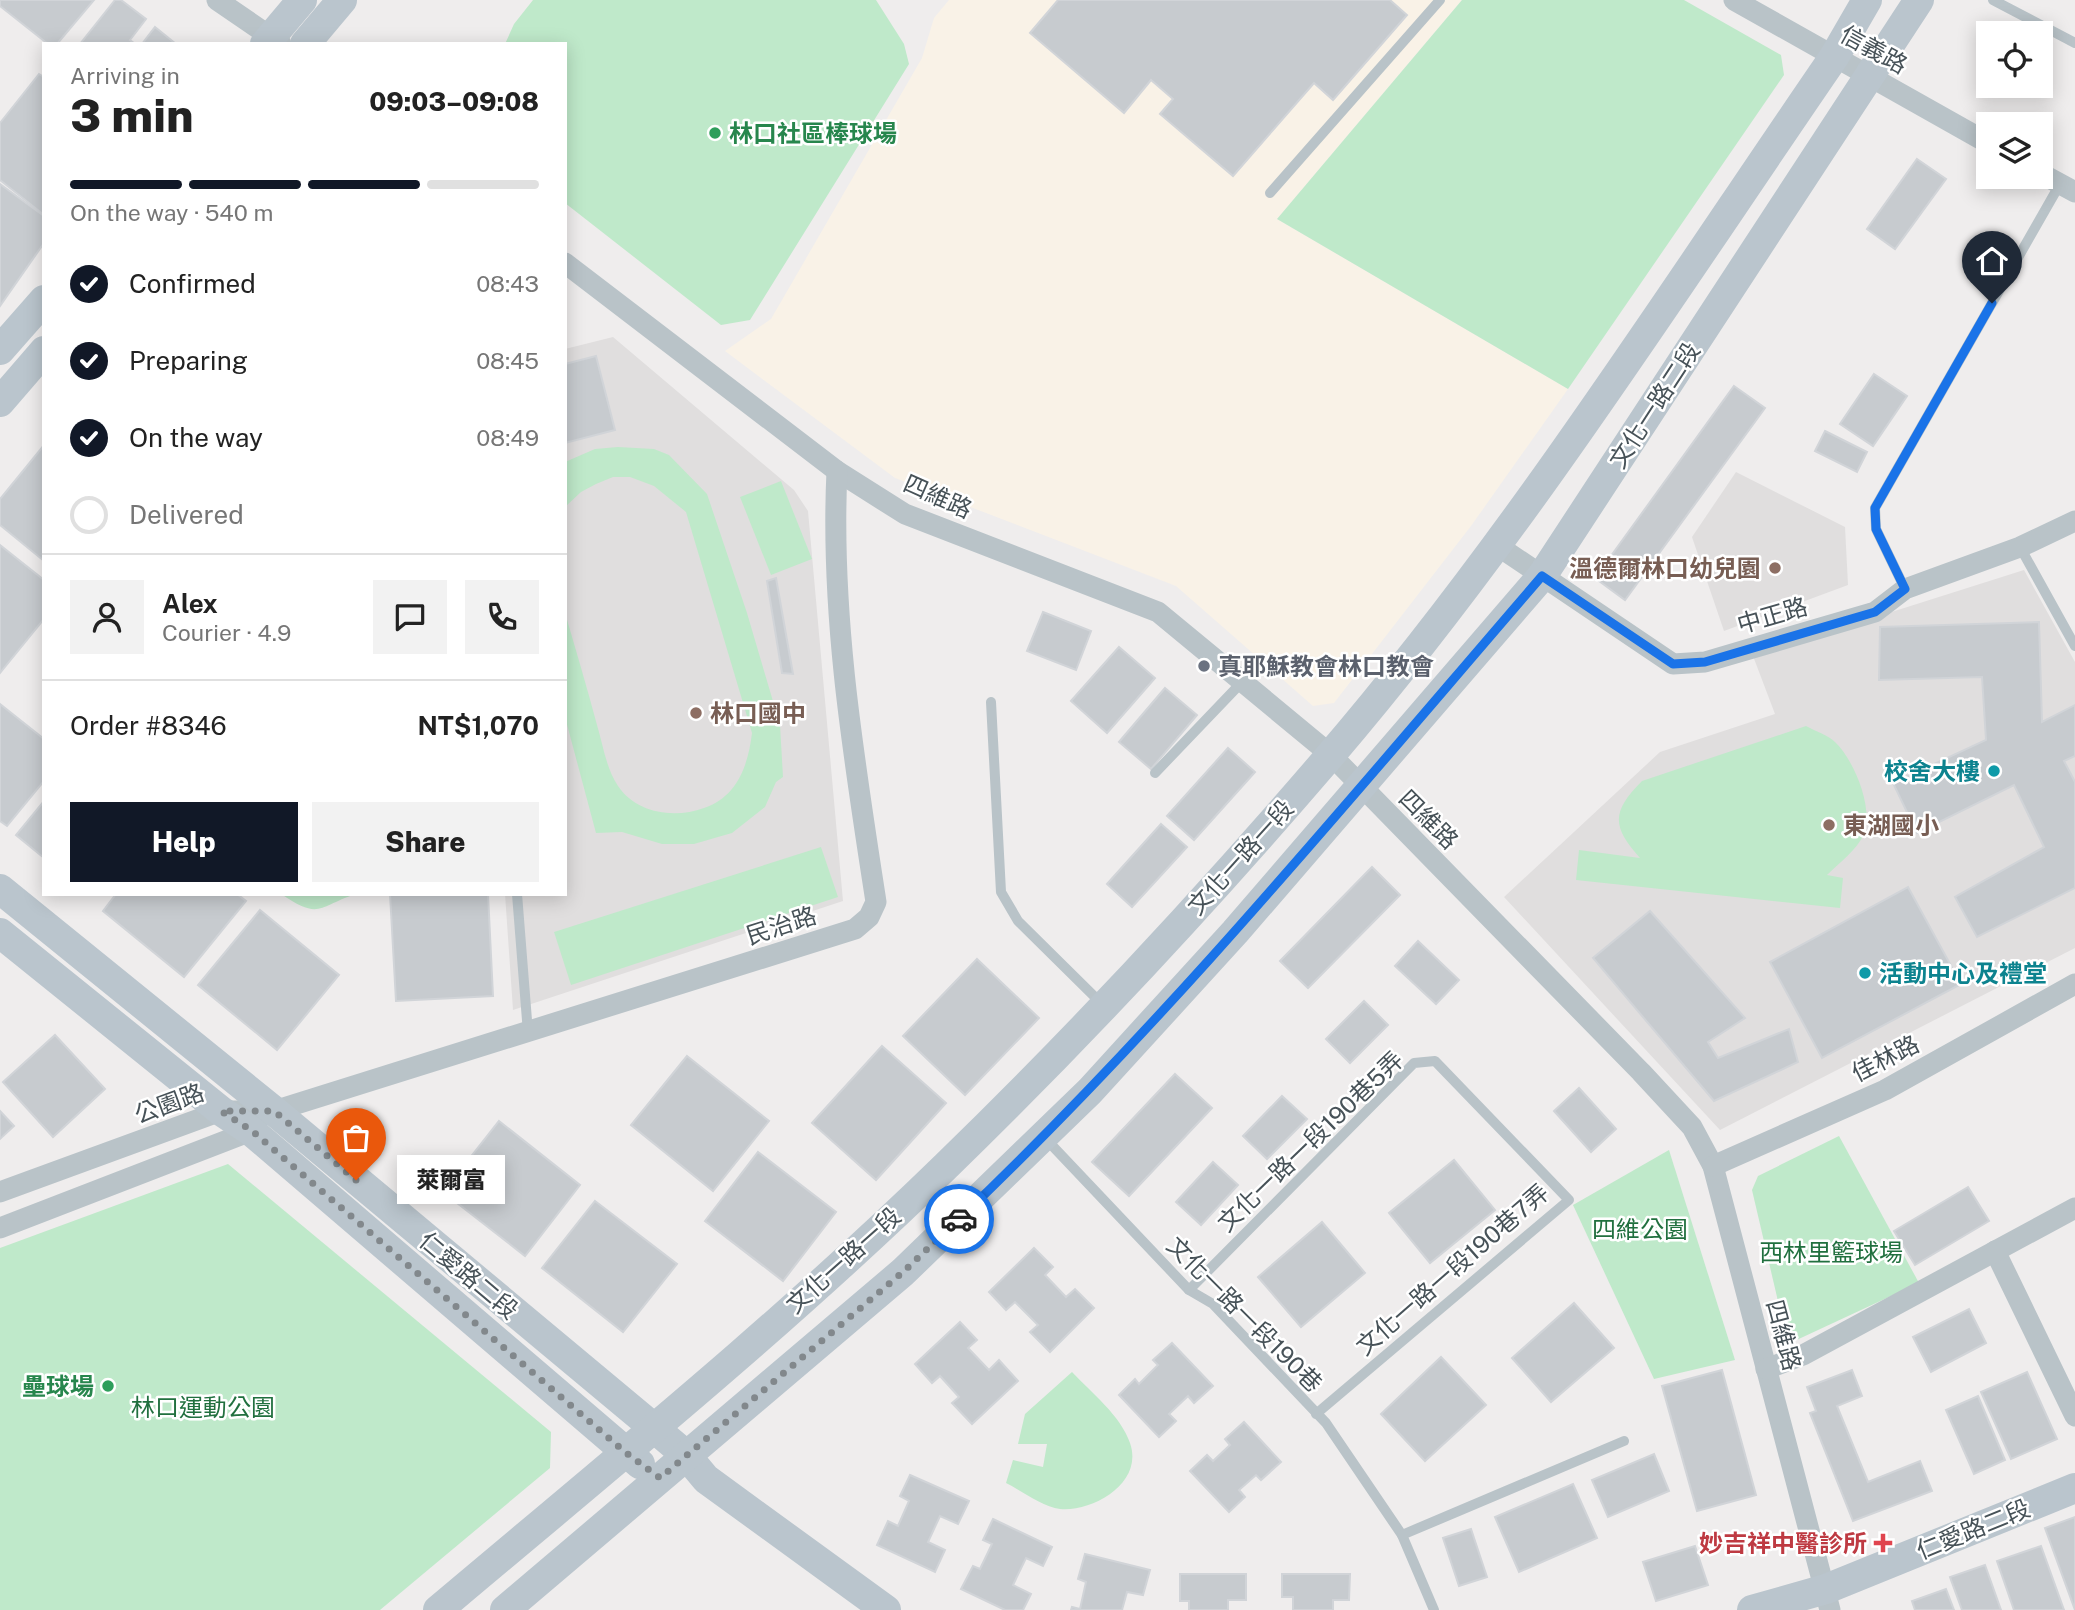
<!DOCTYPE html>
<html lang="en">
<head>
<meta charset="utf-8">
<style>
	body { margin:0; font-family:"Public Sans","Noto Sans TC",sans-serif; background:#f2f2f2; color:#222; height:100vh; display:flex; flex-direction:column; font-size:26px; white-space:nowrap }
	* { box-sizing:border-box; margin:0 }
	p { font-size:23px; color:#767676 }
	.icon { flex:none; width:38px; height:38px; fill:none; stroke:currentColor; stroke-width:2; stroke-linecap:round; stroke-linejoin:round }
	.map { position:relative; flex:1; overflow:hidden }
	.panel { position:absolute; left:42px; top:42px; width:525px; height:854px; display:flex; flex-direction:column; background:#fff; border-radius:0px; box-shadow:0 4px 18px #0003 }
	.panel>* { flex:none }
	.tools { position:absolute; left:1976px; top:21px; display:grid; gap:14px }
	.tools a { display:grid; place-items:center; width:77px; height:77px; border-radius:0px; background:#fff; box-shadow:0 4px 18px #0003; font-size:35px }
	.pin { position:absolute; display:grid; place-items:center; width:60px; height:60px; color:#fff; margin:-72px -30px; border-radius:50% 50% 50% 0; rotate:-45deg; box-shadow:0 0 7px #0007 }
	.pin .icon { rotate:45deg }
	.courier { position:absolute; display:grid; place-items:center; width:70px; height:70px; margin:-35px; border:5px solid #1a73e8; border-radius:50%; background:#fff; color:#222; box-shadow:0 2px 9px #0007 }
	.bubble { position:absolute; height:49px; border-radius:0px; background:#fff; box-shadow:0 4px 18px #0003; font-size:23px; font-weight:800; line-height:49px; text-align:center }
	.overview em { font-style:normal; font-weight:800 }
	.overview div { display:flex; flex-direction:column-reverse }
	.overview { display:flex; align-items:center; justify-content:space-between; height:119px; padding:0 28px }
	h1 { font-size:46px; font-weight:800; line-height:52px }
	.bar { display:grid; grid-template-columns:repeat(4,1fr); gap:10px 7px; align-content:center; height:84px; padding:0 28px }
	.bar i { height:9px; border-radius:5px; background:#e0e0e0 }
	.bar .selected { background:#111827 }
	.bar p { grid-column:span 4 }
	.line { display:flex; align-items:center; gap:18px; padding:0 28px; border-top:2px solid #e0e0e0 }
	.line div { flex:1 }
	.round { display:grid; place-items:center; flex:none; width:74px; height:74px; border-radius:0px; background:#f2f2f2 }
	ol { padding:0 28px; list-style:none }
	li { display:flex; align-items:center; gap:21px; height:77px }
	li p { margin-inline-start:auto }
	li .icon { padding:7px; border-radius:50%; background:#111827; color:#fff; stroke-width:4 }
	li:last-child { color:#767676 }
	li i { width:38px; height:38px; border:4px solid #e0e0e0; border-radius:50% }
	.action { display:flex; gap:14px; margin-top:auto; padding:14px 28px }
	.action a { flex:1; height:80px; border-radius:0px; background:#111827; color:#fff; font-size:28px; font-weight:800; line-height:80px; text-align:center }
	.action a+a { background:#f2f2f2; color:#222 }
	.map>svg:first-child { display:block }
	.commercial { fill:#f9f2e7 }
	.education { fill:#e0dede }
	.green { fill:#bfe9ca }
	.building { fill:#c7cbcf; stroke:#d1d4d8; stroke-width:2 }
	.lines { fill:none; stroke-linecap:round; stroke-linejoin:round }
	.lane { stroke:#b9c3c8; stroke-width:10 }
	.street { stroke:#b9c3c8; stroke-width:21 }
	.secondary { stroke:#bac5cd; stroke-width:30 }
	.done { stroke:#82888c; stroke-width:7; stroke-dasharray:0 12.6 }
	.route { stroke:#1a73e8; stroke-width:9 }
	.leisure-dot { fill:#2e9e5b; stroke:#fff; stroke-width:2.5 }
	.education-dot { fill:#8d6e63; stroke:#fff; stroke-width:2.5 }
	.worship-dot { fill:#6b7280; stroke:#fff; stroke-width:2.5 }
	.culture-dot { fill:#0f9aa8; stroke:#fff; stroke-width:2.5 }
	.health-dot { fill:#e0444e; stroke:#fff; stroke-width:2.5 }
	.labels { text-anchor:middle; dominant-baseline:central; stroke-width:5; stroke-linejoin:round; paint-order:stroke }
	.street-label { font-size:24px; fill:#475258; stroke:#fff }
	.leisure-label { font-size:24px; font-weight:bold; fill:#27864d; stroke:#fff; text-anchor:start }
	.education-label { font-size:24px; font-weight:bold; fill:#785e54; stroke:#fff; text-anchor:start }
	.worship-label { font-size:24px; font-weight:bold; fill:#5b616d; stroke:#fff; text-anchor:start }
	.culture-label { font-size:24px; font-weight:bold; fill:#0d838f; stroke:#fff; text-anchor:end }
	.park-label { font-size:24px; fill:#21703f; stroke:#fff }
	.health-label { font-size:24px; font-weight:bold; fill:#be3a42; stroke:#fff; text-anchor:end }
</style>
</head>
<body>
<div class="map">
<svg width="2075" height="1610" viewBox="0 0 2075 1610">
	<rect width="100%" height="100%" fill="#efeded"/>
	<polygon class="commercial" points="949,0 1462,0 1277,219 1568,389 1471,526 1334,703 1313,706 1176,586 895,478 725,351 771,319 922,58 934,18"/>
	<g class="education">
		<polygon points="613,337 794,490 808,511 843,901 513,1010 505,894 565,894 565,349"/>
		<polygon points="1736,472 1845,527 1848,585 1724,631 1692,537"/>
		<polygon points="2024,570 2075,662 2075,948 1720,1130 1504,897 1660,752 1775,714 1753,656"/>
	</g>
	<g class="green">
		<polygon points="533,0 876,0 904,44 909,64 750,320 721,325 565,203 565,44 505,44 514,24"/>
		<polygon points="1462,0 1684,0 1781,55 1784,75 1568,389 1277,219"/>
		<path d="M618,447L654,449L669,455L707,494L747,613L780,725L783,777L776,782L765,807L732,833L718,837L694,844H662L622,832L596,833L565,717V613C576,650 587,688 597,725C603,745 606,768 618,786C636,813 674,819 704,808C737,797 748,766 752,733L686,512L654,486L630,477H613L596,484L581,492L565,507V462L595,449Z"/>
		<polygon points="781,481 812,559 771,575 740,497"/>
		<path d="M1806,726C1815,731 1828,735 1835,742C1854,760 1874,808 1864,834C1857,850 1839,863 1827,875L1843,878L1840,908L1576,880L1579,850L1640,858C1612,827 1611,812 1642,781Z"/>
		<polygon points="821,847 838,897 571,985 554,932"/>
		<path d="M281,894H356C318,906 321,921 281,894Z"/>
		<polygon points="1839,1136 1919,1283 1788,1344 1752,1190 1758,1176"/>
		<polygon points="1669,1150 1735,1360 1654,1379 1573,1205"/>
		<polygon points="228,1164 551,1432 550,1468 380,1610 0,1610 0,1248"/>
		<path d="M1072,1372C1091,1392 1121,1416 1130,1443C1144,1483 1093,1512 1060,1509C1043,1507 1022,1491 1006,1483L1013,1460L1043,1467L1047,1444H1018L1025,1414Z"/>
	</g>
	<g class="building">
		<polygon points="0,0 94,0 57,44 48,44 0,6"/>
		<polygon points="115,0 121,0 146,19 130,40 135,44 80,44"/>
		<polygon points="1058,0 1390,0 1407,15 1333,100 1314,83 1233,176 1160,114 1173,99 1151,80 1124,113 1030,33"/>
		<polygon points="155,27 176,44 142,44"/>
		<polygon points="39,74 44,77 44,215 0,180 0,123"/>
		<polygon points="1917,159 1946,179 1895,249 1867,229"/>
		<polygon points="0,184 44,216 44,243 0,306"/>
		<polygon points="596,356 615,430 565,443 565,364"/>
		<polygon points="1874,374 1907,396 1873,446 1840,424"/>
		<polygon points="1734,386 1765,408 1625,600 1595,578"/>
		<polygon points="1825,431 1867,452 1857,472 1815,451"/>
		<polygon points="44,445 44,561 0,525 0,499"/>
		<polygon points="0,545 44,580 44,619 0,673"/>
		<polygon points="776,578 793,674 782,673 767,581"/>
		<polygon points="1043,612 1091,631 1076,670 1027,651"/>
		<polygon points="2039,622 2042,722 2075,705 2075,756 2064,761 2075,782 2075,888 1977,937 1955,897 2044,847 2014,785 1917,833 1893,783 1986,740 1982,677 1879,680 1880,627"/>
		<polygon points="1119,647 1155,678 1107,733 1071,701"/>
		<polygon points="1165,688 1197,715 1151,769 1119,742"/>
		<polygon points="0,704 44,739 44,781 7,826 0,821"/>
		<polygon points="1228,748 1255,772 1194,840 1167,816"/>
		<polygon points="44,801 44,858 16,835"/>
		<polygon points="1161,824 1187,847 1132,907 1107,884"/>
		<polygon points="1372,867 1400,895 1308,988 1280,961"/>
		<polygon points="1908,887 1961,984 1822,1058 1770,962"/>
		<polygon points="116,894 237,894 246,901 184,977 103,911"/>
		<polygon points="390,894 488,894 493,996 396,1001"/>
		<polygon points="260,910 339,975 277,1050 198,985"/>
		<polygon points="1650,911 1745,1018 1708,1042 1718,1058 1789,1029 1798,1062 1714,1101 1593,958"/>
		<polygon points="1418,941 1459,980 1436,1004 1395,966"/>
		<polygon points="977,959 1039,1018 965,1095 903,1036"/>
		<polygon points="1364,1001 1388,1025 1350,1063 1326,1039"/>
		<polygon points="55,1035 105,1089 53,1137 3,1082"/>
		<polygon points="882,1046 946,1103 876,1180 812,1123"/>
		<polygon points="687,1056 769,1121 713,1191 631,1125"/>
		<polygon points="1175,1074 1212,1108 1129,1196 1092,1162"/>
		<polygon points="1579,1088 1616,1129 1591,1152 1554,1111"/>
		<polygon points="1282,1096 1307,1119 1267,1159 1243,1136"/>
		<polygon points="0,1111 14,1126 0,1139"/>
		<polygon points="499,1121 580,1185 525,1256 443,1192"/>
		<polygon points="758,1152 836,1212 783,1281 705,1221"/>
		<polygon points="1454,1160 1495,1210 1430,1263 1389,1213"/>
		<polygon points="1213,1162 1238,1185 1201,1225 1176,1202"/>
		<polygon points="1968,1187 1989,1221 1915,1265 1894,1231"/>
		<polygon points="595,1201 677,1264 623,1332 542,1268"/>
		<polygon points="1322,1222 1365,1273 1301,1327 1258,1277"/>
		<polygon points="1034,1248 1053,1267 1045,1275 1066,1297 1075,1289 1094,1308 1050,1352 1030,1332 1038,1325 1015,1302 1006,1310 989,1292"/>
		<polygon points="1574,1303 1614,1348 1551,1402 1512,1358"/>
		<polygon points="1969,1309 1986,1343 1931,1372 1913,1337"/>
		<polygon points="960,1322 977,1340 968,1348 989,1370 999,1360 1018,1381 972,1424 952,1403 959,1397 940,1376 932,1383 915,1364"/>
		<polygon points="1172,1343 1213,1386 1194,1403 1188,1396 1169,1414 1176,1421 1159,1437 1119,1395 1135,1379 1139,1384 1158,1365 1153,1360"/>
		<polygon points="1441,1357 1486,1405 1425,1461 1381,1414"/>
		<polygon points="1722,1370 1756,1495 1697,1511 1662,1386"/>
		<polygon points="1852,1370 1862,1396 1837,1406 1868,1482 1920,1461 1932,1491 1853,1521 1810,1413 1816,1411 1807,1387"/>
		<polygon points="2027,1372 2057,1439 2011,1459 1981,1392"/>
		<polygon points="1978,1396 2005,1460 1974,1474 1946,1410"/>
		<polygon points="1244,1422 1281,1462 1261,1480 1256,1475 1239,1490 1245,1497 1229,1512 1190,1471 1207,1455 1213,1461 1230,1445 1225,1439"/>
		<polygon points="1654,1454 1669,1491 1608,1517 1592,1480"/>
		<polygon points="910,1475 969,1501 958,1524 940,1516 928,1542 945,1550 935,1572 877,1545 888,1521 898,1526 909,1501 900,1496"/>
		<polygon points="1573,1484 1597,1538 1519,1572 1495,1517"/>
		<polygon points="2075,1517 2075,1610 2045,1528"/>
		<polygon points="993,1519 1052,1547 1043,1566 1026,1558 1013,1585 1031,1594 1023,1610 1005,1610 961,1589 973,1566 980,1569 992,1544 983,1540"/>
		<polygon points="1471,1529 1487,1577 1459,1586 1443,1538"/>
		<polygon points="1695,1546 1708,1585 1656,1601 1643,1562"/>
		<polygon points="2041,1546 2064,1610 2014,1610 1997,1561"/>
		<polygon points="1085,1554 1150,1570 1143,1595 1127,1592 1122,1610 1071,1610 1072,1607 1080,1609 1086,1582 1078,1579"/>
		<polygon points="1985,1565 2001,1610 1962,1610 1950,1577"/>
		<polygon points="1180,1574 1246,1574 1246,1600 1228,1600 1228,1610 1189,1610 1189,1601 1180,1601"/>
		<polygon points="1282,1574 1350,1574 1349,1600 1333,1600 1333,1610 1293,1610 1293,1597 1282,1597"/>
		<polygon points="1946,1589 1954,1610 1915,1610 1912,1601"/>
	</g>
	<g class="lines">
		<g class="lane">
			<polyline points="1993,0 2075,43"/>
			<polyline points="1270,193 1440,0"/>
			<polyline points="2020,547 2075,646"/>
			<polyline points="1905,589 1876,529 1875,508 2060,184"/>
			<polyline points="991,702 1001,892 1018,921 1102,1004"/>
			<polyline points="1155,773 1243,681"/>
			<polyline points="517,894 528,1033"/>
			<polyline points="1044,1137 1189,1290 1213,1304 1326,1423 1402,1535 1434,1610"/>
			<polyline points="1189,1290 1414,1063 1435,1061 1569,1200 1316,1414"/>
			<polyline points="1402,1535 1624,1441"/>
		</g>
		<g class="street">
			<polyline points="217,0 281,44"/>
			<polyline points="1734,0 1988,143"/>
			<polyline points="2040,173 2075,192"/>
			<polyline points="565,263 837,471 905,514 1158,612 1331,755 1641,1072 1692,1127 1713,1166 1830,1610"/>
			<polyline points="1498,546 1673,664 1705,662 1875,612 1905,589 2020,547 2075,521"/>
			<polyline points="1713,1166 1885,1090 2075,984"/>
			<path d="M0,1192L221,1111H274L855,929L869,917L876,902C854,759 830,615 837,471"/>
			<polyline points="0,1228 251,1131 257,1125"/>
			<polyline points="1995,1251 2075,1416"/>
			<polyline points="1766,1369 1803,1355 2075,1208"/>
		</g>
		<g class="secondary">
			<polyline points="265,44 302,0"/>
			<polyline points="305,44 342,0"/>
			<polyline points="0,350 44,300"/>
			<polyline points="0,402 44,351"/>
			<polyline points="0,889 274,1111 654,1428 686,1455 706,1479 886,1610"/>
			<polyline points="0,933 221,1111 251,1131 640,1464"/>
			<path d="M438,1610C610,1465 785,1323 946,1166C1080,1036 1207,899 1328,758C1516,539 1671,294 1834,57L1867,0"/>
			<polyline points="505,1610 903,1272 1090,1091 1235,932 1542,576 1919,0"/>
			<polyline points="1752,1610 1826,1589 2075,1488"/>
		</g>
	</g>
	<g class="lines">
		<polyline class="done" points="356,1180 274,1111 221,1111 251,1130 625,1452 660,1478 903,1272 959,1219"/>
		<path class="route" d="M959,1219C1169,1019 1353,795 1542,576L1673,664L1705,662L1875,612L1905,589L1876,529L1875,508L1992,303"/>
	</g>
	<g class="leisure-dot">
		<circle cx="715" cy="133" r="7"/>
		<circle cx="108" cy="1386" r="7"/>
	</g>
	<g class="education-dot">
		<circle cx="1775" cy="568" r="7"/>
		<circle cx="696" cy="713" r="7"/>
		<circle cx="1829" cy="825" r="7"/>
	</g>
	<circle class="worship-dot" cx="1204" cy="666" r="7"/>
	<g class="culture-dot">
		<circle cx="1994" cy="771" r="7"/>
		<circle cx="1865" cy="973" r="7"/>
	</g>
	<path class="health-dot" d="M1879.5 1532.5h7v7h7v7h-7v7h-7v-7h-7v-7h7z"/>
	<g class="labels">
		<g class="street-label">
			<text transform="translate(1874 49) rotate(29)">信義路</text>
			<text transform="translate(1654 405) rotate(-57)">文化一路二段</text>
			<text transform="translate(938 496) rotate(24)">四維路</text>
			<text transform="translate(1772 615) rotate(-16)">中正路</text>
			<text transform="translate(1429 819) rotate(45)">四維路</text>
			<text transform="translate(1240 857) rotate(-48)">文化一路一段</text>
			<text transform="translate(781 925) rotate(-18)">民治路</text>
			<text transform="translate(1885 1058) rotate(-27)">佳林路</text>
			<text transform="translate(169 1103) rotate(-20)">公園路</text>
			<text transform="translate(1310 1141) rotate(-44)">文化一路一段190巷5弄</text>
			<text transform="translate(843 1260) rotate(-42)">文化一路一段</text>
			<text transform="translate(1452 1269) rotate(-41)">文化一路一段190巷7弄</text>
			<text transform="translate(469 1275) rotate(40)">仁愛路二段</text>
			<text transform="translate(1245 1314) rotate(45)">文化一路一段190巷</text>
			<text transform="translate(1784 1335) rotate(75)">四維路</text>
			<text transform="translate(1973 1529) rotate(-22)">仁愛路二段</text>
		</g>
		<g class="leisure-label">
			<text x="729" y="133">林口社區棒球場</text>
			<text x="94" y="1386" text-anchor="end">壘球場</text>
		</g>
		<g class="education-label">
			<text x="1761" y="568" text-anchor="end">溫德爾林口幼兒園</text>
			<text x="710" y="713">林口國中</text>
			<text x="1843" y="825">東湖國小</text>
		</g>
		<g class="worship-label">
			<text x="1218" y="666">真耶穌教會林口教會</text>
		</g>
		<g class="culture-label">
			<text x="1980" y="771">校舍大樓</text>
			<text x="1879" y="973" text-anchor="start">活動中心及禮堂</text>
		</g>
		<g class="park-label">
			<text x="1640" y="1229">四維公園</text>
			<text x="1831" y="1252">西林里籃球場</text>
			<text x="203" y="1407">林口運動公園</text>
		</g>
		<g class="health-label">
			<text x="1867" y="1543">妙吉祥中醫診所</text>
		</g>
	</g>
</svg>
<div class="tools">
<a><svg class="icon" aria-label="locate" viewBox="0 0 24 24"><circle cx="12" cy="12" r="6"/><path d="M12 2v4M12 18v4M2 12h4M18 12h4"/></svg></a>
<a><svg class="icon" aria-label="layers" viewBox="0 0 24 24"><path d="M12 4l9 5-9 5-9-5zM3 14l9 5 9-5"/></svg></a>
</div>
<div class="pin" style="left:356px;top:1180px;background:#ea580c"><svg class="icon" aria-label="bag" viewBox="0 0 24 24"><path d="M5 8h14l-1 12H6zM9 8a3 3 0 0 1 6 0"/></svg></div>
<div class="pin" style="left:1992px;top:303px;background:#1f2937"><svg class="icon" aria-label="home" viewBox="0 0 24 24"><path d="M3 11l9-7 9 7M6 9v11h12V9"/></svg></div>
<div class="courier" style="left:959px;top:1219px"><svg class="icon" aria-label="car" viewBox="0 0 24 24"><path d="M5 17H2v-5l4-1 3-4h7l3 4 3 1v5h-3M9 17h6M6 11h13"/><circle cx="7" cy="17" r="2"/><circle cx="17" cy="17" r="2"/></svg></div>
<div class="bubble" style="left:397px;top:1155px;width:108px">萊爾富</div>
<section class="panel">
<div class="overview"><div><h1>3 min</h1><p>Arriving in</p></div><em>09:03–09:08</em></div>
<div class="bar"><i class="selected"></i><i class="selected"></i><i class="selected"></i><i></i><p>On the way · 540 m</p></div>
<ol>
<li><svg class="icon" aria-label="check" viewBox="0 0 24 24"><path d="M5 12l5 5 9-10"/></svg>Confirmed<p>08:43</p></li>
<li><svg class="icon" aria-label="check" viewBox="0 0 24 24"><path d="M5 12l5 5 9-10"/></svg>Preparing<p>08:45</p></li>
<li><svg class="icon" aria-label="check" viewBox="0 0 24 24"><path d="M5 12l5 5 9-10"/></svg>On the way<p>08:49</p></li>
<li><i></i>Delivered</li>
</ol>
<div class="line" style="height:126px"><a class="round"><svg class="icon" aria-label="person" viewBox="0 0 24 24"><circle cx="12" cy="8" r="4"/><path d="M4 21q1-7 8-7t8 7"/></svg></a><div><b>Alex</b><p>Courier · 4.9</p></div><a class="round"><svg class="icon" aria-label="chat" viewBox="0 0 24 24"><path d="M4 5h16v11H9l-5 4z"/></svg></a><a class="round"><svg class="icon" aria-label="phone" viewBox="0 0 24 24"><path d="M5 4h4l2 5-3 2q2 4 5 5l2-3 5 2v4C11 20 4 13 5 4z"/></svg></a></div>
<div class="line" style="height:91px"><div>Order #8346</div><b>NT$1,070</b></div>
<div class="action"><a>Help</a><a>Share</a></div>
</section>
</div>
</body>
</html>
